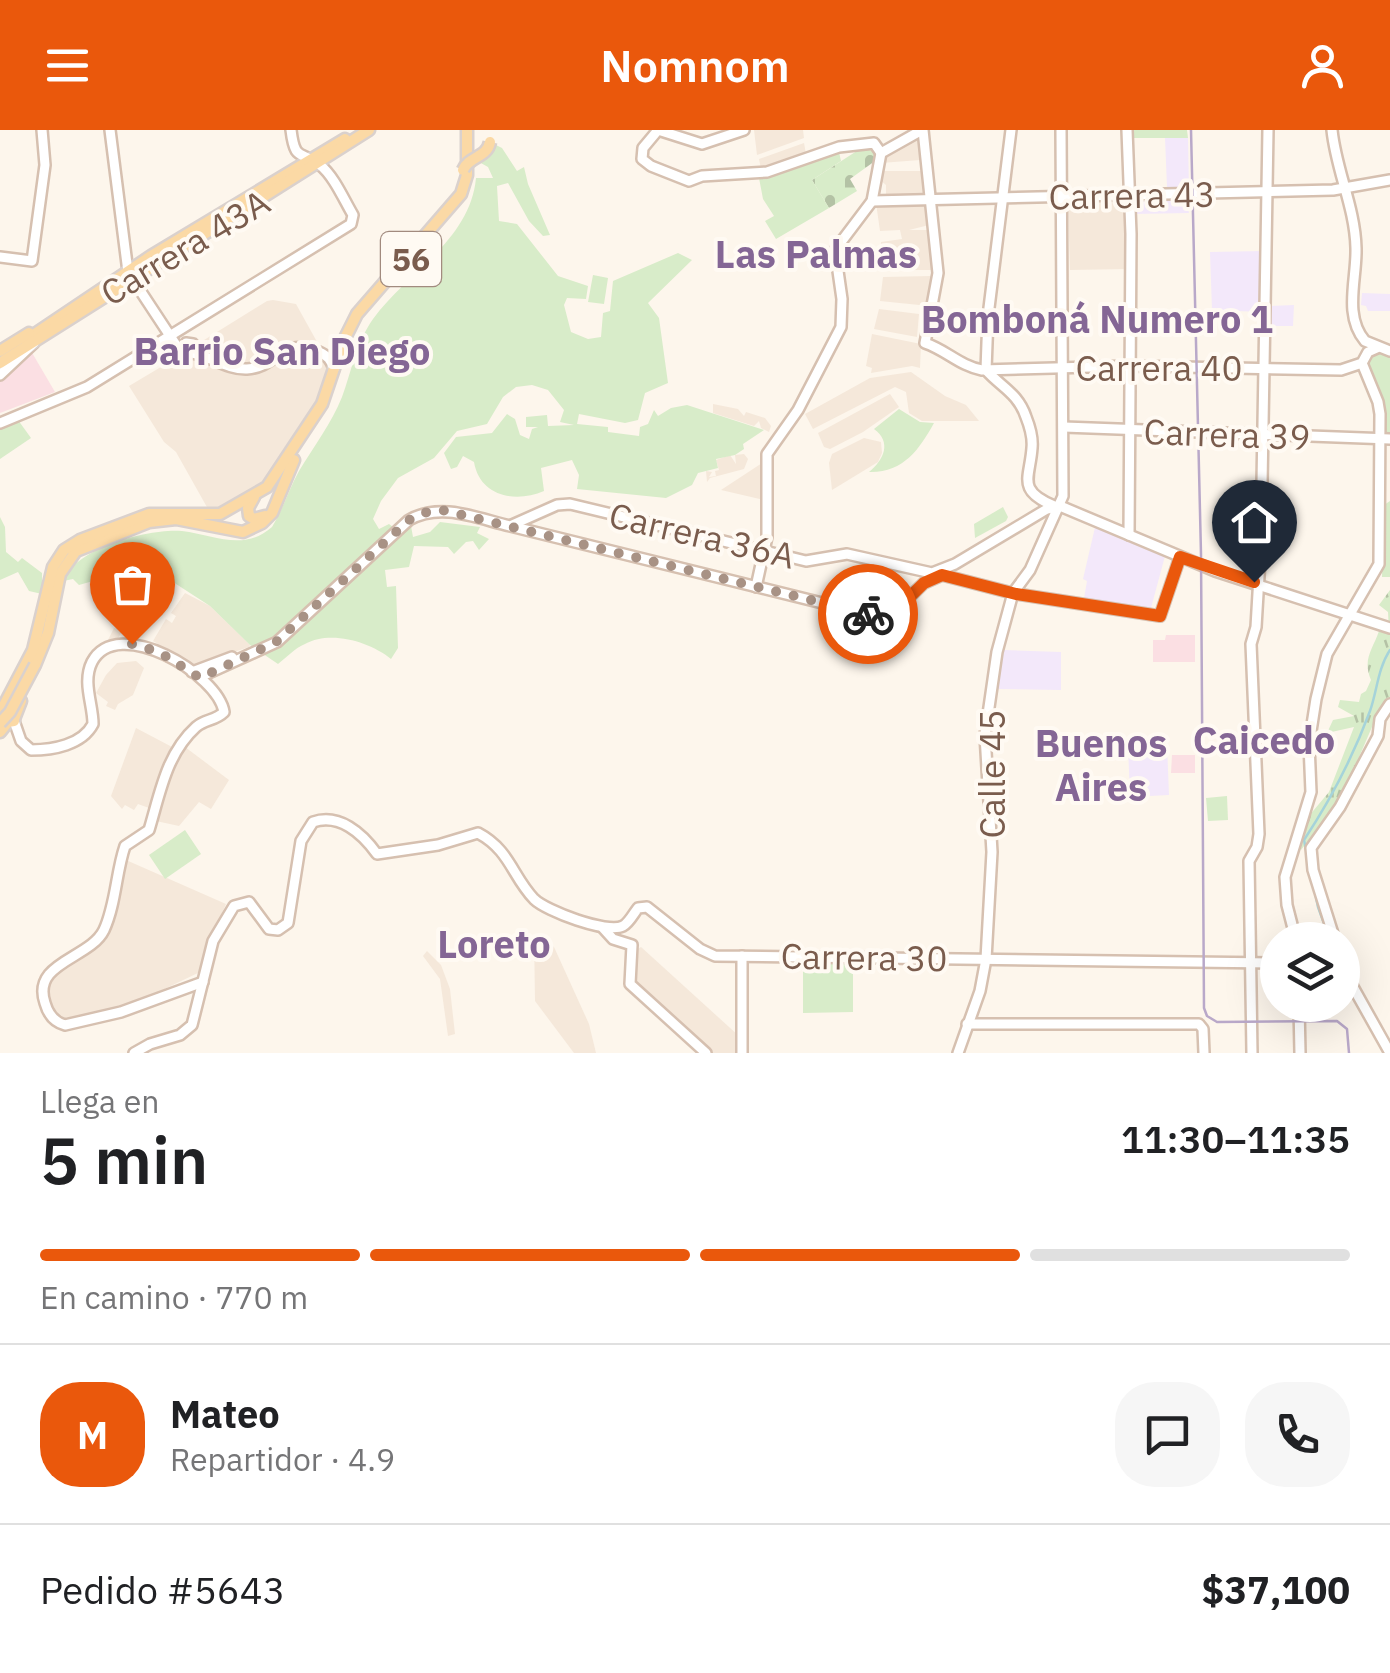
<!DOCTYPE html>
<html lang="es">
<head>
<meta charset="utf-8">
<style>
	body { margin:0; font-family:"IBM Plex Sans",sans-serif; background:#f6f6f6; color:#202124; height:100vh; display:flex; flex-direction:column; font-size:38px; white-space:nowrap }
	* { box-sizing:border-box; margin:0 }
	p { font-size:32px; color:#757577 }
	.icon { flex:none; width:55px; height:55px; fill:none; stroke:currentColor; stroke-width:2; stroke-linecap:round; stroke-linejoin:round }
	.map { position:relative; height:923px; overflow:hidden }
	.side { display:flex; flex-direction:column; background:#fff; flex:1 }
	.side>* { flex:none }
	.fabs { position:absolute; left:1260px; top:792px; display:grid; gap:20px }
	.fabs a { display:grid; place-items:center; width:100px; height:100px; border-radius:50%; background:#fff; box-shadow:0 10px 40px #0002; font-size:50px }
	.pin { position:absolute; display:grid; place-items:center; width:85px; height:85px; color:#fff; margin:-102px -42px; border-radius:50% 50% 50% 0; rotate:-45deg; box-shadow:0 0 10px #0007 }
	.pin .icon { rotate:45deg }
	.courier { position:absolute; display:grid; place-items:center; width:100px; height:100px; margin:-50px; border:8px solid #ea580c; border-radius:50%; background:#fff; color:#222; box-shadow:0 2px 12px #0007 }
	.summary em { font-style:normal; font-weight:600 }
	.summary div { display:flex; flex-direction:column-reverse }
	.summary { display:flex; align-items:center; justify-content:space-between; height:170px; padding:0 40px }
	h1 { font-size:65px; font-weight:600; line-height:75px }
	.bar { display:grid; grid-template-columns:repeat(4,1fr); gap:15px 10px; align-content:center; height:120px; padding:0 40px }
	.bar i { height:12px; border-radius:8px; background:#e0e0e0 }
	.bar .selected { background:#ea580c }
	.bar p { grid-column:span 4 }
	.line { display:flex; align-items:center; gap:25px; padding:0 40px; border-top:2px solid #e0e0e0 }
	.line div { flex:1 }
	.round { display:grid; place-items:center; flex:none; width:105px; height:105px; border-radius:40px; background:#f6f6f6 }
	header { display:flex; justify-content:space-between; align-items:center; height:130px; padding:0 40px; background:#ea580c; color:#fff; font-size:45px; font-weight:600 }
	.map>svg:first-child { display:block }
	.residential { fill:#f5e8da }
	.education { fill:#f3e8fa }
	.medical { fill:#fbdfe3 }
	.grass { fill:url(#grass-tufts) }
	.cemetery { fill:url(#cemetery-stones) }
	.green { fill:#d8ecc9 }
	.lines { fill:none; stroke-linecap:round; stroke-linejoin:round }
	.stream { stroke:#a5d3da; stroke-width:2.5 }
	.secondary-casing { stroke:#d6c0b0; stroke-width:14 }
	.primary-casing { stroke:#dad1cd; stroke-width:15 }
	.secondary { stroke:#fff; stroke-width:9 }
	.primary { stroke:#fbd9a5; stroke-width:10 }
	.tram { stroke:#b9a8c9; stroke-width:2.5 }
	.primary-bridge-casing { stroke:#dad1cd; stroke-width:15; stroke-linecap:butt }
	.primary-bridge { stroke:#fbd9a5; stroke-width:10 }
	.done { stroke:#a89285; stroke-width:10; stroke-dasharray:0 18 }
	.route { stroke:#ea580c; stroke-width:12 }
	.labels { text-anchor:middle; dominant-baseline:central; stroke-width:8; stroke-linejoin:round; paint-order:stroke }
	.shield { fill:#fffaf3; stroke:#a28b7f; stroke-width:2.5 }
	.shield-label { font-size:32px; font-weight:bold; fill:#7a5c4d }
	.street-label { font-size:35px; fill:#7a5c4d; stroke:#fffaf3 }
	.neighbourhood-label { font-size:38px; font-weight:bold; fill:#846695; stroke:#fffaf3 }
</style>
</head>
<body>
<header><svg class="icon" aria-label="menu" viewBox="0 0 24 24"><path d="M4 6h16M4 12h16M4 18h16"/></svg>Nomnom<svg class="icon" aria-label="person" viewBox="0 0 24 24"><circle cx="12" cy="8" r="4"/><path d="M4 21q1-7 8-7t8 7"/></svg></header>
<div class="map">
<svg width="1390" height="923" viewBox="0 0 1390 923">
	<defs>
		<pattern id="grass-tufts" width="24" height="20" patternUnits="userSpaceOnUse" patternTransform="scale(2.5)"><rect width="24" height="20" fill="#d8ecc9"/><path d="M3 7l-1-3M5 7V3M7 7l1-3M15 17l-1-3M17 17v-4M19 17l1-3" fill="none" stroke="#b4c2a5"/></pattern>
		<pattern id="cemetery-stones" width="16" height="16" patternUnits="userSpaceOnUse" patternTransform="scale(2.5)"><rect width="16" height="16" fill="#d8ecc9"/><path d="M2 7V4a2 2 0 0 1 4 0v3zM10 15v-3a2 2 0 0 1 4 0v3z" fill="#b4c2a5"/></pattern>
	</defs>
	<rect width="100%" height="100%" fill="#fdf6ec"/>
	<g class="residential">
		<polygon points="754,0 803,0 804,8 757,25"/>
		<polygon points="918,6 920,30 881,33 882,26"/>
		<polygon points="804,13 806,24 761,39 759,29"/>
		<polygon points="881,41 924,41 927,66 890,68 886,65 886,55 878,48"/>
		<polygon points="1127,72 1129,139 1070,140 1068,73"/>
		<polygon points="876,73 927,73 929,95 909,100 930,100 933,140 881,140 881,112 902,109 900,100 880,101"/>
		<polygon points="931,146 929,176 880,171 883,147"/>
		<polygon points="273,170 296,174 321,219 291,211 250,233 242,234 202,225 196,215 267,171"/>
		<polygon points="879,179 919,184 917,207 874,199"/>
		<polygon points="872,204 921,214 920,238 912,236 871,243 872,238 866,236"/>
		<polygon points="299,219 320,226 329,237 314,280 263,355 226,376 208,379 176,322 164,312 129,256 181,225 239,242"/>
		<polygon points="911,242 945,266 966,275 979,291 922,291 909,283 906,262 895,257 813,299 805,284 870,248"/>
		<polygon points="890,264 899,277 863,302 830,319 824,317 818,303"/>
		<polygon points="713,274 738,279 744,286 746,282 765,288 771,296 769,302 761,298 759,291 754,296 713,283"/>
		<polygon points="864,308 881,312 882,323 878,332 832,360 829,333 832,324"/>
		<polygon points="744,324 748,329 744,339 710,348 707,352 706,341 712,342 709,347 716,346 715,341 719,340 716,330 730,325 736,334 735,325"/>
		<polygon points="765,331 764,370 721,360"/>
		<polygon points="138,451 143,453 134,476 117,511 112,512 108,510 114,498 118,499 120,488 124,489 122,483 129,476"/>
		<polygon points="185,463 210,476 250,515 249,517 192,536 157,517 158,514 153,511 166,489 172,493 176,486 171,483"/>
		<polygon points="136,531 144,538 133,565 118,574 115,580 106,576 108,572 96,563 106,545 117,533"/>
		<polygon points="136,598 174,618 149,678 138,674 134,680 125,675 122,679 111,666"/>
		<polygon points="185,617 229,650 211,679 199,672 179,696 156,691 165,658"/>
		<polygon points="126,730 226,774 204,824 200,842 135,873 61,893 47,871 49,850 97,813 111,788"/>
		<polygon points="534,805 554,817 589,894 596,923 574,923 535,871"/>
		<polygon points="641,817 740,907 740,923 708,923 633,854 635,821"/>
		<polygon points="427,821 441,835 450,859 455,904 448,906 440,849 423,826"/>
	</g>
	<g class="education">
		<polygon points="1165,8 1188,8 1189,60 1179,62 1179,57 1167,57"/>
		<polygon points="1135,69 1186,69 1189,83 1133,84"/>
		<polygon points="1263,121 1261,182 1212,180 1210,122"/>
		<polygon points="1362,163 1390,164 1390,181 1368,181 1366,176 1361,175"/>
		<polygon points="1294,175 1293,196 1268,196 1269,176"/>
		<polygon points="1096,393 1165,426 1151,478 1138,476 1137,482 1083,474 1087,451 1083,449"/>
		<polygon points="1004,520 1061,522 1061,560 996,559"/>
		<polygon points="1167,614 1169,665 1130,667 1128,615"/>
	</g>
	<g class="medical">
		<polygon points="31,221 55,262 0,283 0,247"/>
		<polygon points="1166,505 1195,505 1195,532 1153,532 1153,510 1165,510"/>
		<polygon points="1172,625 1195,625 1195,643 1171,643"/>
	</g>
	<path class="grass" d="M1390,460V568L1375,590L1341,669L1301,720L1297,712L1308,687L1329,662L1354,597L1327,603L1333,590L1354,586L1338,577L1340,570L1359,572L1361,564L1366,561L1371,550C1362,529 1373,519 1379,501H1389L1388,482L1379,475Z"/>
	<polygon class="cemetery" points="866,15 875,21 875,31 850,49 857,61 829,78 812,50"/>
	<g class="green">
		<polygon points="1129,0 1187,0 1188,8 1129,8"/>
		<path d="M494,14L502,18L517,41L524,37L528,54L550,105L543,106L529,91L508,53L497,56L499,91L517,94L558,146L588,156L586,169L567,168L564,175L571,202L588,209L601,207L603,183L610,181L613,151L678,123L692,130L648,173L659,188L668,253L645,263L638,290L625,293L579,284L577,294L608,297V302L639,306L640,297L648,294L654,280L658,286L671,278L687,275L764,300L743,314L744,319L735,325L716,329L718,338L698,343L692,355L666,368L577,359L579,345L572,330L541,338L544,361C516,373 480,367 474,332L463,326L457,337L451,339L444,323L456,307L492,303L507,284L515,289L520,305L529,309L532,299L538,297H526V287L547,285L548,296L574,295L560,292L564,280L548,260L532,255L516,257L503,267L487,294L457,301L434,328L398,348L381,371L373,389L379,399L389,394L397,400L411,396L413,407L430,402L440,392L480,397L477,403L489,409L479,420L473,411L466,412L454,424L448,417L414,416L409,437L385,440L387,457L396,456L398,518L391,529C370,512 331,500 305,514C295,518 287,527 278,534L250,515L210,476L173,452L152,449L128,441L79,455L73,449L63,451C75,418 149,398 182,401C214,405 244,422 272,397C283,379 289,359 299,341C314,316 331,294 342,267C352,240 356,213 373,189C407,142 470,111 476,48H493L488,37L479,32Z"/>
		<polygon points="839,22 841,31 812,50 829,78 776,109 765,91 774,86 763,69 759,48"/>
		<polygon points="593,145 608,148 604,174 588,172"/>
		<polygon points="1375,223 1390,226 1390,306 1383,305 1365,236 1368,227"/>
		<path d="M899,279L920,292L934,293C919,320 903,343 869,342C884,330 892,312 874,299Z"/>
		<polygon points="18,290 31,308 0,329 0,299"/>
		<polygon points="1390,371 1390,447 1382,447 1384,375"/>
		<polygon points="1003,377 1008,387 1006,391 975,408 974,394"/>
		<polygon points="0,387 5,397 6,422 18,432 22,428 42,443 42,464 29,461 18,442 0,450"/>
		<polygon points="1227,666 1228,690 1208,691 1206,668"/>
		<polygon points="185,700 201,724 165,749 149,725"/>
		<polygon points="803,832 853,832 853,882 803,883"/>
	</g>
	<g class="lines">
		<g class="stream">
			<path d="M1330,810L1318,777L1304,710C1331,669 1353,627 1370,581C1377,561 1378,538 1390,520"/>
			<polyline points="1345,850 1385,923"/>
		</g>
		<defs>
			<g id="secondary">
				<polyline points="110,0 128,142 180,221"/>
				<polyline points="744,0 702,14 658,0 643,18 642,29 651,36 689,51 702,46 767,42 839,17 874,13 881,23"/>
				<path d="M923,0L938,143L925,213C946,220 960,236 982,240L1130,236L1341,240L1362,233L1368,222L1377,218"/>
				<polyline points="1127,0 1131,104 1129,405"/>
				<path d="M1332,0C1336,40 1355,77 1356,118C1357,149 1343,185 1365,211L1390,221"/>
				<polyline points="881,23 922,0"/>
				<polyline points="872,71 1333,60 1390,50"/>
				<polyline points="0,127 32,131 45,35 42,0"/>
				<path d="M192,222L193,214L186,213L183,218L186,222C206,223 226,240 247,239C278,237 281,206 319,222C328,226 331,230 334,239"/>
				<polyline points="986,240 988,186 1011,0"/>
				<path d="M986,240C1001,257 1018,263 1026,287C1030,297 1033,308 1032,318C1030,348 1016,360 1054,376"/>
				<polyline points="0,245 34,213"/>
				<path d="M0,293L87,257L351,94L353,85C344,70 334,46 320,35C301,20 295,33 291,0"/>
				<polyline points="1064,297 1390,309"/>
				<polyline points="512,395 557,375 570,374 806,431 847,424 932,443 955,434 1047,379 1060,376 1215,441 1390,498"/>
				<polyline points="756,457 767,407 767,324 798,280 841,197 842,169 835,120 872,71 881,23"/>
				<polyline points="192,542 232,527"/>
				<path d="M200,547L277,512L409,390C441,372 476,388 510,396L887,489L924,453L942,445L1016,464L1160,486L1180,427"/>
				<path d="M13,588L21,611L31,620C53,620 82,615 93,594C93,574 82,552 92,532C117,484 218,544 224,582C215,591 205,589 196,597C166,624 160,664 149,700L125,716C116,742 116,774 104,800C90,829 31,832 45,873C48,884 54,892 65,895L121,882L203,852"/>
				<polyline points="603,798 613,809 632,815 630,854 706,923"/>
				<polyline points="1296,810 1287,775 1285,747 1311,662 1309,614 1316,569 1327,524 1379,434 1380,284 1378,272 1362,233"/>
				<polyline points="1335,810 1313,740 1311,718 1340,677 1378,606 1380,589 1390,574"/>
				<polyline points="1342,832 1353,857 1390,923"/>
				<polyline points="1299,875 1300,923"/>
				<polyline points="967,894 1199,894 1203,899 1204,923"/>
				<path d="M134,923L150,914L180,905L192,895L213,811L234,776L249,772L269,799L278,800L288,793L301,711L313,692C339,683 362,703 377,724L438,715L478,703C510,720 512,746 534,769C546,781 607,804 623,796C629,793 634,783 638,778L647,777L700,819L715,826L1278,833"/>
				<polyline points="742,923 742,826"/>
				<polyline points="958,923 980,861 986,829 992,722 985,605 997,522 1013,463 1030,440 1063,366 1061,0"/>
				<polyline points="1252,923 1249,731 1257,717 1259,704 1251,514 1256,497 1261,413 1268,0"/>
			</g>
			<g id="primary">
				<polyline points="26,210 151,126 345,9"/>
				<polyline points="0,221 29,203"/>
				<polyline points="0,233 369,0"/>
				<polyline points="254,367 248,378 249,386 254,389 265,386"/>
				<polyline points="35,535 48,503 60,444 76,421 149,392 176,389 243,402 262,393 272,383 294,330"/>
				<polyline points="0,583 33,520 53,437 64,420 80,410 149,384 220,384 267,357 322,274 343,212 357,184 461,64 467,45 467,0"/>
				<polyline points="14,589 21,571"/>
				<polyline points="0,602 8,592 14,591"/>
			</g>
		</defs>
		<use href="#secondary" class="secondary-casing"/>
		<use href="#primary" class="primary-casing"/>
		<use href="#secondary" class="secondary"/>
		<use href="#primary" class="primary"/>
		<polyline class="tram" points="1191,0 1201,424 1204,878 1207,886 1217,892 1337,891 1347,899 1349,923"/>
		<defs>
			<g id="primary-bridge">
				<path d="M463,40C469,26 487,28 490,12"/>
				<polyline points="0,593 10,582 35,535"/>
			</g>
		</defs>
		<use href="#primary-bridge" class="primary-bridge-casing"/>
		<use href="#primary-bridge" class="primary-bridge"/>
	</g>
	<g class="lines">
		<polyline class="done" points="132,514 159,522 200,548 276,512 409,390 427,382 442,380 868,484"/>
		<polyline class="route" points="868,484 887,489 924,453 942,445 1016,464 1160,486 1180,427 1254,452"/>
	</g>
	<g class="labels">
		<rect class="shield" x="381" y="102" width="60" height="54" rx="8"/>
		<g class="shield-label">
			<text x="411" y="129">56</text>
		</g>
		<g class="street-label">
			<text transform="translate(1132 65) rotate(-1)">Carrera 43</text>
			<text transform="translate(185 117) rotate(-31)">Carrera 43A</text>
			<text x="1159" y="238">Carrera 40</text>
			<text transform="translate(1227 304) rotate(2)">Carrera 39</text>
			<text transform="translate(702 405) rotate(13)">Carrera 36A</text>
			<text transform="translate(992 644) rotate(-90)">Calle 45</text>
			<text transform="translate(864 827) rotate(1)">Carrera 30</text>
		</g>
		<g class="neighbourhood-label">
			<text x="816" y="123">Las Palmas</text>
			<text x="1097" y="188">Bomboná Numero 1</text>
			<text x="282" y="220">Barrio San Diego</text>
			<text x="1264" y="609">Caicedo</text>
			<text x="1101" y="612">Buenos<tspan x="1101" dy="44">Aires</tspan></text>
			<text x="494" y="813">Loreto</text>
		</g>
	</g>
</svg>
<div class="fabs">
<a><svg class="icon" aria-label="layers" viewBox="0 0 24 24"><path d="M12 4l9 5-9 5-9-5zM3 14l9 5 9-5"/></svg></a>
</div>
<div class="pin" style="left:132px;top:514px;background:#ea580c"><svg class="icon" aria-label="bag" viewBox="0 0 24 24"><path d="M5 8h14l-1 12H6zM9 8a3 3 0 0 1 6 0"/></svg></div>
<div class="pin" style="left:1254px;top:452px;background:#1f2937"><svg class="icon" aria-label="home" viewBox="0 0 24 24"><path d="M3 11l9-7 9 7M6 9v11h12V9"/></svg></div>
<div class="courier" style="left:868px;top:484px"><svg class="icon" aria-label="bike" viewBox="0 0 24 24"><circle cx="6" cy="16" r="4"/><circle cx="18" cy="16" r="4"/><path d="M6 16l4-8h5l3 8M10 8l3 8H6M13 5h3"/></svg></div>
</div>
<section class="side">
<div class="summary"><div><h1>5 min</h1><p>Llega en</p></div><em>11:30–11:35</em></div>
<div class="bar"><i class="selected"></i><i class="selected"></i><i class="selected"></i><i></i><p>En camino · 770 m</p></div>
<div class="line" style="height:180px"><b class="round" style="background:#ea580c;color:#fff">M</b><div><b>Mateo</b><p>Repartidor · 4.9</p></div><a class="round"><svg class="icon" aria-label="chat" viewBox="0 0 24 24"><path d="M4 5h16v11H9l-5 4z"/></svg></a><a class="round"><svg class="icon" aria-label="phone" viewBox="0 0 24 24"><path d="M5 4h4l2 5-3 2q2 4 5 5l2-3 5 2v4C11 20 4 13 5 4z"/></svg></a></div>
<div class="line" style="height:130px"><div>Pedido #5643</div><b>$37,100</b></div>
</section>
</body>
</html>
